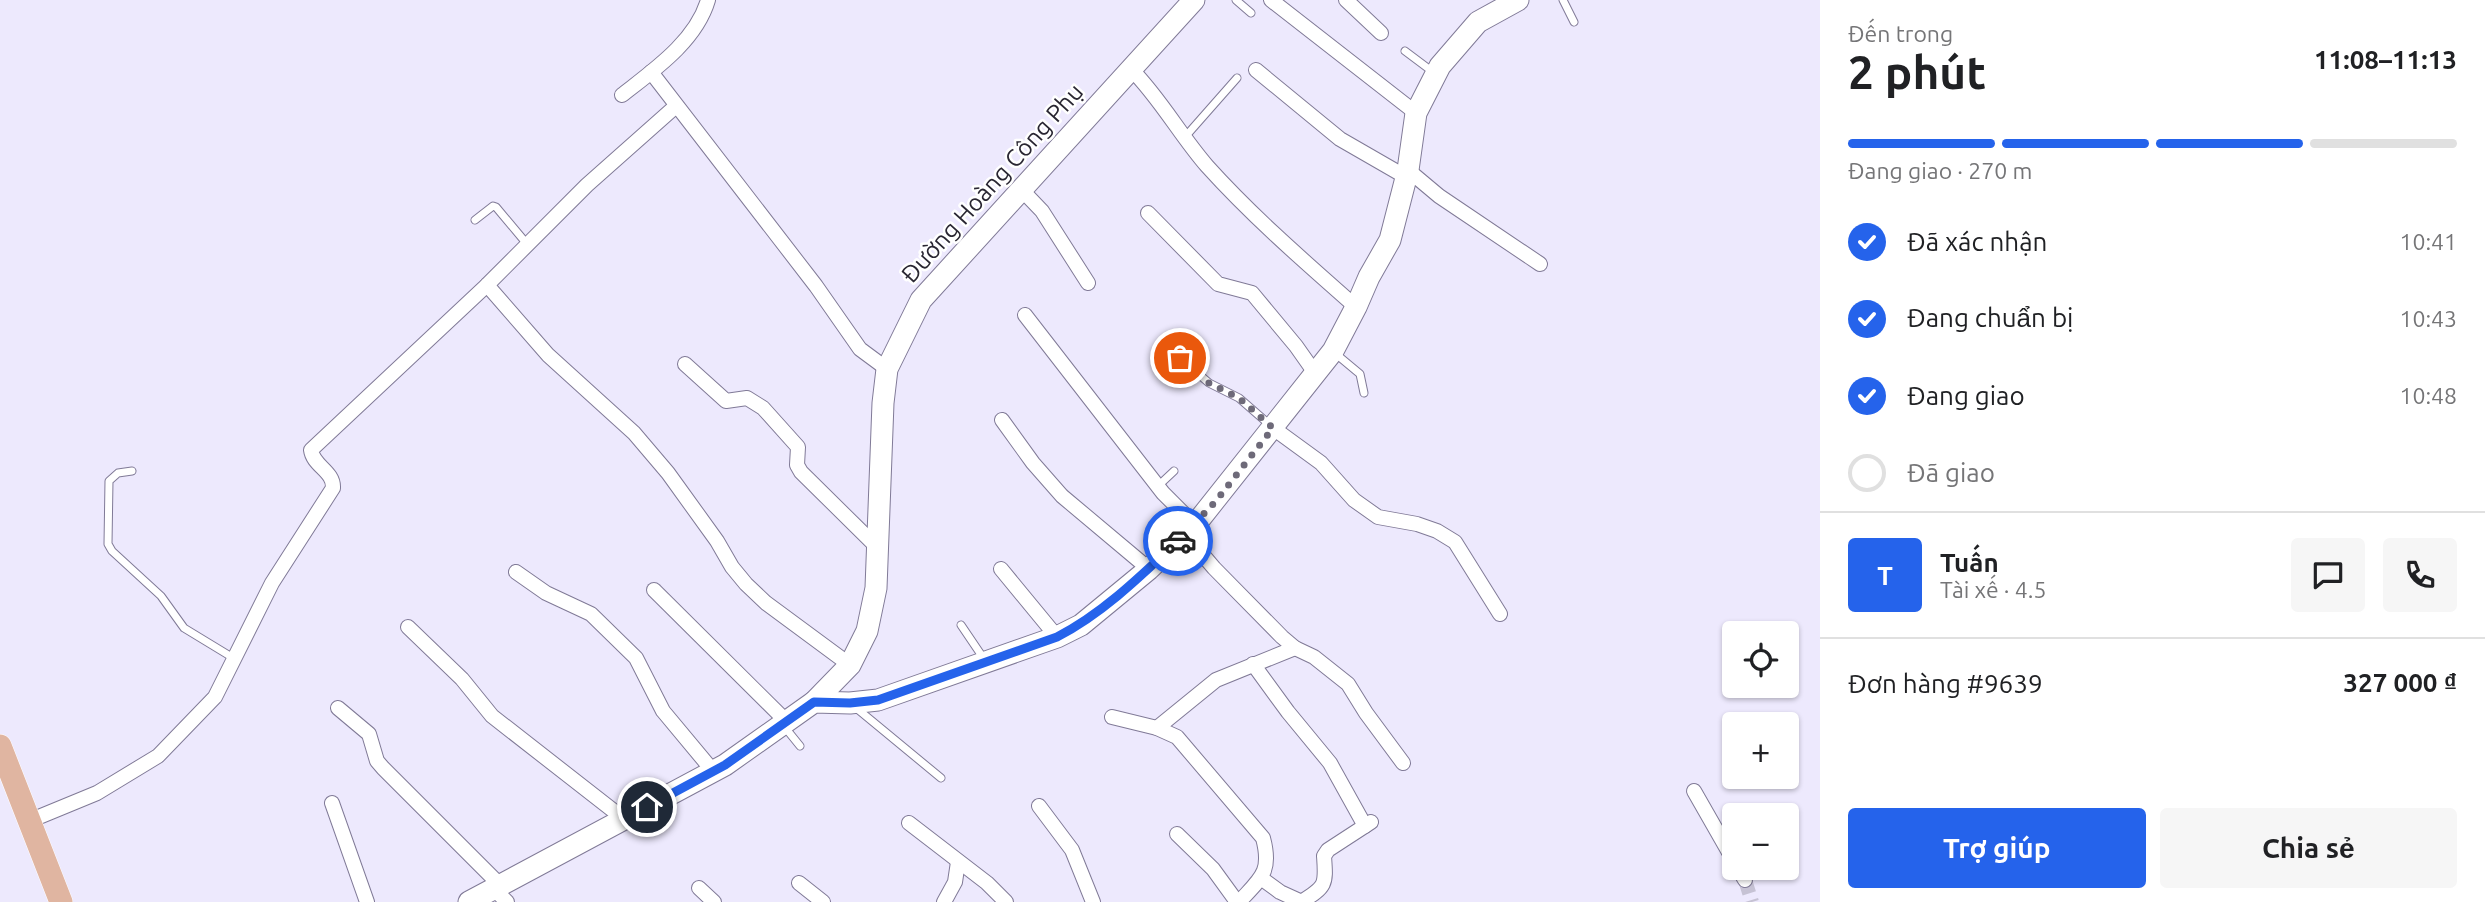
<!DOCTYPE html>
<html lang="vi">
<head>
<meta charset="utf-8">
<style>
	body { margin:0; font-family:Ubuntu,sans-serif; background:#f6f6f6; color:#202124; height:100vh; display:flex; flex-direction:column; font-size:26px; white-space:nowrap }
	* { box-sizing:border-box; margin:0 }
	p { font-size:23px; color:#757577 }
	.icon { flex:none; width:38px; height:38px; fill:none; stroke:currentColor; stroke-width:2; stroke-linecap:round; stroke-linejoin:round }
	.map { position:relative; flex:1; overflow:hidden }
	.sheet { display:flex; flex-direction:column; background:#fff; width:665px }
	.sheet>* { flex:none }
	.tools { position:absolute; left:1722px; top:621px; display:grid; gap:14px }
	.tools a { display:grid; place-items:center; width:77px; height:77px; border-radius:7px; background:#fff; box-shadow:0 2px 5px #0004; font-size:35px }
	.pin { position:absolute; display:grid; place-items:center; width:60px; height:60px; color:#fff; margin:-30px; border:4px solid #fff; border-radius:50%; box-shadow:0 2px 7px #0007 }
	.courier { position:absolute; display:grid; place-items:center; width:70px; height:70px; margin:-35px; border:5px solid #2563eb; border-radius:50%; background:#fff; color:#222; box-shadow:0 2px 9px #0007 }
	.head em { font-style:normal; font-weight:700 }
	.head div { display:flex; flex-direction:column-reverse }
	.head { display:flex; align-items:center; justify-content:space-between; height:119px; padding:0 28px }
	h1 { font-size:46px; font-weight:700; line-height:52px }
	.bar { display:grid; grid-template-columns:repeat(4,1fr); gap:10px 7px; align-content:center; height:84px; padding:0 28px }
	.bar i { height:9px; border-radius:5px; background:#e0e0e0 }
	.bar .selected { background:#2563eb }
	.bar p { grid-column:span 4 }
	.line { display:flex; align-items:center; gap:18px; padding:0 28px; border-top:2px solid #e0e0e0 }
	.line div { flex:1 }
	.round { display:grid; place-items:center; flex:none; width:74px; height:74px; border-radius:7px; background:#f6f6f6 }
	ol { padding:0 28px; list-style:none }
	li { display:flex; align-items:center; gap:21px; height:77px }
	li p { margin-inline-start:auto }
	li .icon { padding:7px; border-radius:50%; background:#2563eb; color:#fff; stroke-width:4 }
	li:last-child { color:#757577 }
	li i { width:38px; height:38px; border:4px solid #e0e0e0; border-radius:50% }
	.primary-button { display:flex; gap:14px; margin-top:auto; padding:14px 28px }
	.primary-button a { flex:1; height:80px; border-radius:7px; background:#2563eb; color:#fff; font-size:28px; font-weight:700; line-height:80px; text-align:center }
	.primary-button a+a { background:#f6f6f6; color:#202124 }
	main { display:flex; flex:1; min-height:0 }
	.map>svg:first-child { display:block }
	.lines { fill:none; stroke-linecap:round; stroke-linejoin:round }
	.street-tunnel { stroke:#c6c2d4; stroke-width:14; stroke-dasharray:14 7; stroke-linecap:butt }
	.lane-casing { stroke:#807a97; stroke-width:9 }
	.street-casing { stroke:#807a97; stroke-width:16 }
	.secondary-casing { stroke:#807a97; stroke-width:23 }
	.primary-casing { stroke:#fff; stroke-width:24 }
	.lane { stroke:#fff; stroke-width:7 }
	.street { stroke:#fff; stroke-width:14 }
	.secondary { stroke:#fff; stroke-width:21 }
	.primary { stroke:#e0b5a1; stroke-width:23 }
	.done { stroke:#6e6a79; stroke-width:7; stroke-dasharray:0 12.6 }
	.route { stroke:#2563eb; stroke-width:9 }
	.labels { text-anchor:middle; dominant-baseline:central; stroke-width:5; stroke-linejoin:round; paint-order:stroke }
	.street-label { font-size:24px; fill:#292632; stroke:#fff }
</style>
</head>
<body>
<main>
<div class="map">
<svg width="1820" height="902" viewBox="0 0 1820 902">
	<rect width="100%" height="100%" fill="#ede9fd"/>
	<g class="lines">
		<polyline class="street-tunnel" points="1745,880 1752,902"/>
		<defs>
			<g id="lane">
				<polyline points="1236,0 1251,13"/>
				<polyline points="1563,0 1574,22"/>
				<polyline points="1405,51 1433,72"/>
				<polyline points="1185,137 1237,78"/>
				<polyline points="475,220 493,206 496,207 527,244"/>
				<polyline points="1166,346 1209,383 1239,398 1270,425"/>
				<polyline points="1336,354 1360,374 1364,393"/>
				<polyline points="132,471 118,473 109,481 108,544 112,551 161,596 184,628 235,659"/>
				<polyline points="1158,486 1174,471"/>
				<polyline points="961,625 984,659"/>
				<polyline points="855,707 941,778"/>
				<polyline points="783,725 800,746"/>
			</g>
			<g id="street">
				<polyline points="1271,0 1416,113"/>
				<polyline points="1346,0 1381,33"/>
				<path d="M1131,69C1160,98 1180,135 1207,166C1253,217 1305,262 1356,307"/>
				<polyline points="1256,70 1340,139 1406,177"/>
				<polyline points="651,72 816,286 860,349 887,369"/>
				<path d="M622,95C654,70 696,41 708,0"/>
				<polyline points="1408,170 1439,196 1540,264"/>
				<polyline points="1020,188 1042,211 1088,283"/>
				<polyline points="1148,213 1218,284 1252,293 1296,346 1315,373"/>
				<polyline points="487,285 548,355 634,433 668,473 717,541 732,567 746,584 766,603 850,665"/>
				<polyline points="1025,315 1163,493 1195,525"/>
				<polyline points="685,364 726,401 747,398 763,408 798,447 797,465 801,472 877,547"/>
				<polyline points="1002,420 1033,463 1062,496 1149,569"/>
				<polyline points="1273,428 1321,463 1354,500 1378,517 1417,524 1437,531 1455,542 1500,614"/>
				<polyline points="1185,534 1214,568 1282,637 1295,648 1314,657 1348,684 1366,713 1403,763"/>
				<polyline points="1001,569 1057,637"/>
				<polyline points="516,572 546,593 591,614 636,658 663,711 713,771"/>
				<polyline points="654,590 787,722"/>
				<polyline points="408,627 462,679 492,716 624,819"/>
				<polyline points="1253,664 1288,712 1330,763 1365,826"/>
				<polyline points="338,708 369,734 377,761 383,768 500,885"/>
				<path d="M1112,717L1157,728L1177,737L1263,838C1272,872 1261,878 1239,902"/>
				<polyline points="1157,728 1216,680 1295,648"/>
				<polyline points="1694,791 1734,861"/>
				<polyline points="332,803 367,902"/>
				<polyline points="1039,806 1072,850 1093,902"/>
				<path d="M29,821L97,793L158,756L215,697L272,583L333,488C334,471 313,466 311,450L487,285L587,185L676,106"/>
				<polyline points="909,823 987,883 1006,902"/>
				<polyline points="1177,834 1213,869 1237,902"/>
				<polyline points="1738,868 1745,880"/>
				<polyline points="1261,878 1280,892 1302,902"/>
				<polyline points="799,883 823,902"/>
				<polyline points="699,888 714,902"/>
				<polyline points="494,889 507,902"/>
				<polyline points="944,902 955,882 958,862"/>
				<path d="M1301,902C1327,886 1326,884 1324,856L1328,850L1371,822"/>
			</g>
			<g id="secondary">
				<polyline points="814,702 850,665 867,631 876,588 883,403 887,369 921,300 1194,0"/>
				<polyline points="469,902 725,765 814,702 850,703 878,700 1057,637 1081,625 1149,569 1195,525 1333,351 1356,307 1369,277 1390,240 1408,170 1416,113 1440,66 1478,22 1518,0"/>
			</g>
			<polyline id="primary" points="0,746 61,902"/>
		</defs>
		<use href="#lane" class="lane-casing"/>
		<use href="#street" class="street-casing"/>
		<use href="#secondary" class="secondary-casing"/>
		<use href="#primary" class="primary-casing"/>
		<use href="#lane" class="lane"/>
		<use href="#street" class="street"/>
		<use href="#secondary" class="secondary"/>
		<use href="#primary" class="primary"/>
	</g>
	<g class="lines">
		<polyline class="done" points="1178,541 1216,501 1273,428 1239,398 1209,383 1180,358"/>
		<path class="route" d="M647,807L725,765L814,702L850,703L878,700L1057,637C1102,614 1141,576 1178,541"/>
	</g>
	<g class="labels">
		<g class="street-label">
			<text transform="translate(992 183) rotate(-48)">Đường Hoàng Công Phụ</text>
		</g>
	</g>
</svg>
<div class="tools">
<a><svg class="icon" aria-label="locate" viewBox="0 0 24 24"><circle cx="12" cy="12" r="6"/><path d="M12 2v4M12 18v4M2 12h4M18 12h4"/></svg></a>
<a>+</a>
<a>−</a>
</div>
<div class="pin" style="left:1180px;top:358px;background:#ea580c"><svg class="icon" aria-label="bag" viewBox="0 0 24 24"><path d="M5 8h14l-1 12H6zM9 8a3 3 0 0 1 6 0"/></svg></div>
<div class="pin" style="left:647px;top:807px;background:#1f2937"><svg class="icon" aria-label="home" viewBox="0 0 24 24"><path d="M3 11l9-7 9 7M6 9v11h12V9"/></svg></div>
<div class="courier" style="left:1178px;top:541px"><svg class="icon" aria-label="car" viewBox="0 0 24 24"><path d="M5 17H2v-5l4-1 3-4h7l3 4 3 1v5h-3M9 17h6M6 11h13"/><circle cx="7" cy="17" r="2"/><circle cx="17" cy="17" r="2"/></svg></div>
</div>
<section class="sheet">
<div class="head"><div><h1>2 phút</h1><p>Đến trong</p></div><em>11:08–11:13</em></div>
<div class="bar"><i class="selected"></i><i class="selected"></i><i class="selected"></i><i></i><p>Đang giao · 270 m</p></div>
<ol>
<li><svg class="icon" aria-label="check" viewBox="0 0 24 24"><path d="M5 12l5 5 9-10"/></svg>Đã xác nhận<p>10:41</p></li>
<li><svg class="icon" aria-label="check" viewBox="0 0 24 24"><path d="M5 12l5 5 9-10"/></svg>Đang chuẩn bị<p>10:43</p></li>
<li><svg class="icon" aria-label="check" viewBox="0 0 24 24"><path d="M5 12l5 5 9-10"/></svg>Đang giao<p>10:48</p></li>
<li><i></i>Đã giao</li>
</ol>
<div class="line" style="height:126px"><b class="round" style="background:#2563eb;color:#fff">T</b><div><b>Tuấn</b><p>Tài xế · 4.5</p></div><a class="round"><svg class="icon" aria-label="chat" viewBox="0 0 24 24"><path d="M4 5h16v11H9l-5 4z"/></svg></a><a class="round"><svg class="icon" aria-label="phone" viewBox="0 0 24 24"><path d="M5 4h4l2 5-3 2q2 4 5 5l2-3 5 2v4C11 20 4 13 5 4z"/></svg></a></div>
<div class="line" style="height:91px"><div>Đơn hàng #9639</div><b>327 000 ₫</b></div>
<div class="primary-button"><a>Trợ giúp</a><a>Chia sẻ</a></div>
</section>
</main>
</body>
</html>
